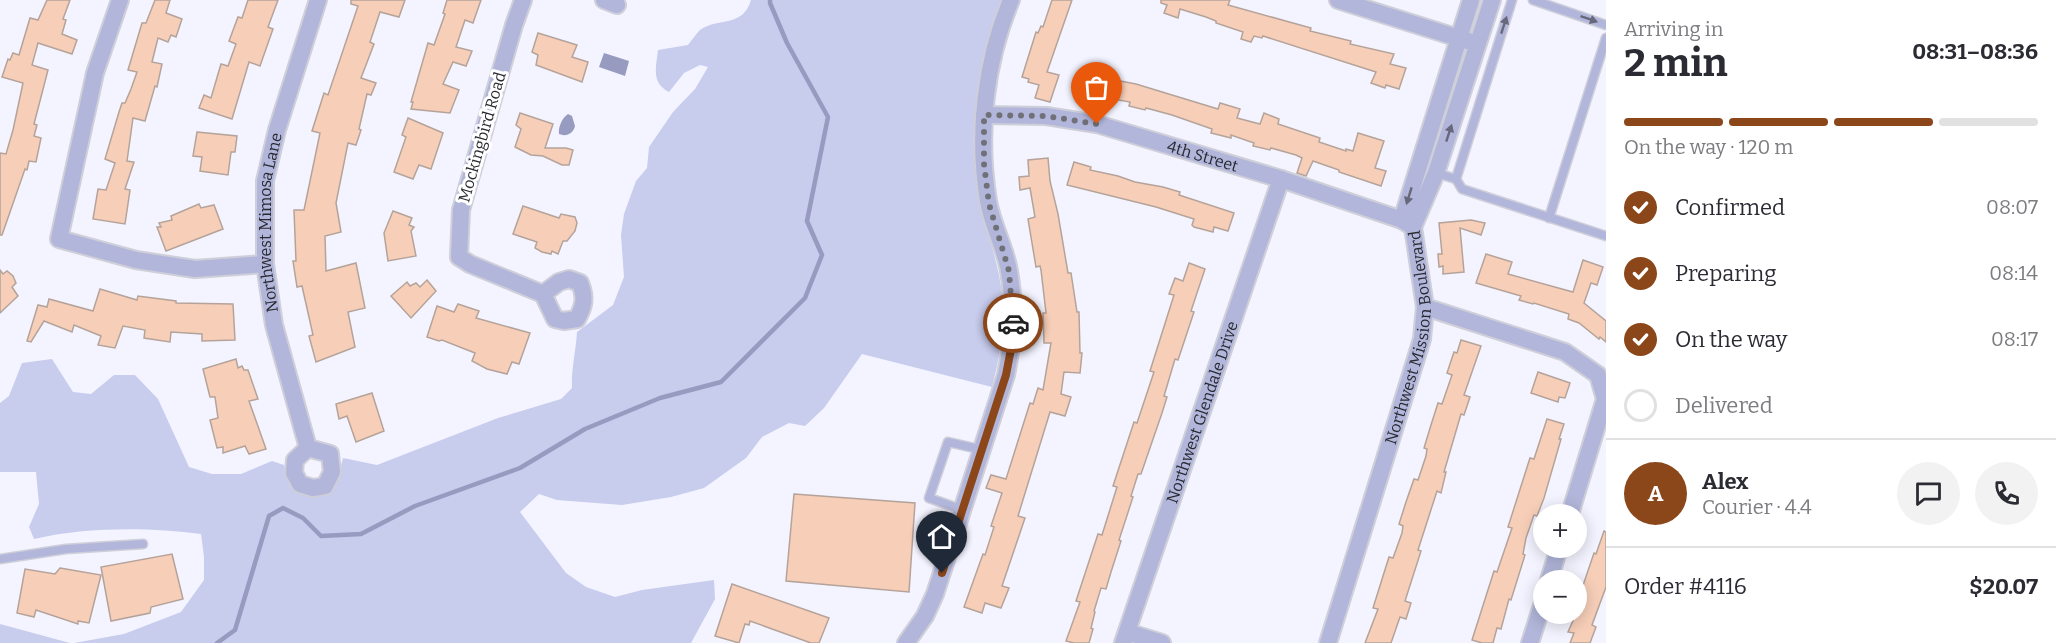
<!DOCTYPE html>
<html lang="en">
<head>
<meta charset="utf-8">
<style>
	body { margin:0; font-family:Bitter,serif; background:#f2f2f3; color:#2b2b33; height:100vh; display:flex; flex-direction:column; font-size:22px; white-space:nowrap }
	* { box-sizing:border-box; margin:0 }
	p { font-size:20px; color:#7c7c81 }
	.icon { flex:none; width:33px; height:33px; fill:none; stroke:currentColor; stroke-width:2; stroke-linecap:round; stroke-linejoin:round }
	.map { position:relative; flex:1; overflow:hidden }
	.sheet { display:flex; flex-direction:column; background:#fff; width:450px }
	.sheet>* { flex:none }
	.controls { position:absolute; left:1533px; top:504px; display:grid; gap:12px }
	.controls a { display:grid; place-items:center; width:54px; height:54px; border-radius:50%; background:#fff; box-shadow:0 3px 15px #0003; font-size:30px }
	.pin { position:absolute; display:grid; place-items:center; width:51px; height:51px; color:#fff; margin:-62px -26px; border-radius:50% 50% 50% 0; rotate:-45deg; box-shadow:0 0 6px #0007 }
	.pin .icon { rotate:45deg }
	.courier { position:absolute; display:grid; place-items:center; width:60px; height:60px; margin:-30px; border:4px solid #8b471a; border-radius:50%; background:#fff; color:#222; box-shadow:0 2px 8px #0007 }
	.overview em { font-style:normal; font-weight:700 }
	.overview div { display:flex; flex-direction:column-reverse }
	.overview { display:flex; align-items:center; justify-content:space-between; height:102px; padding:0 18px }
	h1 { font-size:39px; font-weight:700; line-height:45px }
	.bar { display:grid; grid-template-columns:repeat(4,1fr); gap:9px 6px; align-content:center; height:72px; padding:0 18px }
	.bar i { height:8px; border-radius:4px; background:#e1e1e2 }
	.bar .active { background:#8b471a }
	.bar p { grid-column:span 4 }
	.line { display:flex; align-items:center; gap:15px; padding:0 18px; border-top:2px solid #e1e1e2 }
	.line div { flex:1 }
	.round { display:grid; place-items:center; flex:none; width:63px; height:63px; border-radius:32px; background:#f2f2f3 }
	ol { padding:0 18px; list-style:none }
	li { display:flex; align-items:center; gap:18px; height:66px }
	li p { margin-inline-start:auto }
	li .icon { padding:6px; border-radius:50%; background:#8b471a; color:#fff; stroke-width:4 }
	li:last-child { color:#7c7c81 }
	li i { width:33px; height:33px; border:3px solid #e1e1e2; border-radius:50% }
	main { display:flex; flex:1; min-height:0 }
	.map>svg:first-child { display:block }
	.green { fill:#c8cced }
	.water { fill:#989bc0 }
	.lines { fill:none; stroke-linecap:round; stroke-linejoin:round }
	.stream { stroke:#989bc0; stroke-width:4.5 }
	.building { fill:#f7cfb9; stroke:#b5a39a; stroke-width:1.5 }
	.lane-casing { stroke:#cfcfda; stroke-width:11 }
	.street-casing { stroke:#cfcfda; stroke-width:20 }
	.lane { stroke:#b2b6da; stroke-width:8 }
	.street { stroke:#b2b6da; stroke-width:16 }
	.oneway { fill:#67687c }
	.done { stroke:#707078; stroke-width:6; stroke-dasharray:0 10.8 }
	.route { stroke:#8b471a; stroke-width:8 }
	.labels { text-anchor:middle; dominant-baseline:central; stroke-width:6; stroke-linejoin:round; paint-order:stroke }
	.street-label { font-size:16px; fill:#292930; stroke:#fff }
</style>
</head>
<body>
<main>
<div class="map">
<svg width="1606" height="643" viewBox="0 0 1606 643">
	<rect width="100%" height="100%" fill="#f3f4ff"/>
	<g class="green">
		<path d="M751,0H1003C990,49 972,97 974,148C975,174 979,200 986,225C993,252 1002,278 1003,306C1004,334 999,360 992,387L862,354L824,408L805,426L789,423L762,437L746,458L704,488L671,497L622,505L557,500L539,494L520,512L566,573L586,587L615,597L642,590L714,580L715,599L691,643H74L124,634L181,612L204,580V557L201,534C149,527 84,527 34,539L29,527L39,504L36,472H0V403L9,396L22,363L52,359L73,392L91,394L114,375H135L158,399L189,467L212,474H241L272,461L284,465L290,487L310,496L327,493L339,474L343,458L377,465L498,418L561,399L572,388C571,369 576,351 577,332L613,305L624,277L621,235L624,214L636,181L647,168L649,147L673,112L695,89L708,67L700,65L684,73L669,92C651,83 656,67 658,50L688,45C692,40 696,34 700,30C718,17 743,28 751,0Z"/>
		<polygon points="0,624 70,643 0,643"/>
	</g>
	<g class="water">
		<polygon points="604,53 629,61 625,76 599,67"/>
		<path d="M568,114L572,116L575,126C573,134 566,137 559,134C558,127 562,118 568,114Z"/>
	</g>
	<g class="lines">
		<polyline class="stream" points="217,643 235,630 269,516 283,508 303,518 321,536 361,534 415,506 520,468 585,429 660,398 721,382 805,298 822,255 807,221 828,117 787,43 770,3 770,0"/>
	</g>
	<g class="building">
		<polygon points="47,0 70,0 63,19 66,20 62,34 77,40 72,54 38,43 32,65 48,70 34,124 37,125 34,136 41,138 36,162 29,161 27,170 25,169 2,235 0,235 0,153 6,154 13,130 23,83 2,77 8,59 10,60 13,53 19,55 30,18 38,20"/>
		<polygon points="155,0 170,0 166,13 182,19 176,37 171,35 168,42 158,38 152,62 162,64 157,87 155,86 145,121 133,118 127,161 134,162 125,189 130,190 125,224 93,219 98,189 106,190 115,163 105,159 119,112 122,103 125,103 131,89 137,72 128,70 142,23 146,23"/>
		<polygon points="248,0 278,0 268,27 273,29 260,66 249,62 232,119 199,108 204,95 211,98 221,64 228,66 236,44 229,41 238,17 242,18"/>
		<polygon points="351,0 405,0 399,17 380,12 370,42 374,44 361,78 376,83 371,95 367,94 359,129 361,130 356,145 348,143 336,203 341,232 325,236 326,271 356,263 365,308 348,312 355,347 316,362 309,336 313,335 302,286 297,287 293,261 296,261 294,210 304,210 320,133 312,131 324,93 328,95 358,6 351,4"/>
		<polygon points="447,0 481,0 473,23 465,20 456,47 472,51 466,66 453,62 443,84 459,90 450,113 411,109 413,102 411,102 428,43 434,45 445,14 443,13"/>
		<polygon points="1052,0 1072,0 1047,72 1059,75 1050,102 1035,98 1039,85 1028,82 1029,79 1022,77 1036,32 1038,33 1041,26 1043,27"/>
		<polygon points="1161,0 1230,0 1228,5 1311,28 1310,31 1351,41 1350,44 1394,54 1390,64 1406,68 1399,89 1386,85 1385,88 1371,83 1376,72 1263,36 1262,38 1254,36 1251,42 1241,39 1243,32 1216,23 1216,21 1206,17 1180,9 1178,18 1164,13 1167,5 1161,3"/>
		<polygon points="538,33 577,45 572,57 588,62 582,82 536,65 538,55 532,52"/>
		<polygon points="1089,75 1136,84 1218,109 1220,103 1240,109 1237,118 1260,124 1264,113 1279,119 1278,124 1320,138 1319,142 1346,151 1346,149 1353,151 1358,133 1384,141 1375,168 1386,171 1381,186 1339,172 1339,170 1313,161 1306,176 1297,173 1302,158 1296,155 1271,148 1270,150 1253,146 1254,143 1231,135 1231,138 1211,133 1212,129 1172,115 1146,108 1145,110 1129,106 1130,102 1085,94"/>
		<polygon points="520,113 553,124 545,148 566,148 573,150 569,165 562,165 543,156 531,155 515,147 521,129 516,125"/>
		<polygon points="408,118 443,133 431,169 419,165 413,179 394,172 406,137 402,135"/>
		<polygon points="197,132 237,136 235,152 231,152 228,175 200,171 202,157 193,156"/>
		<polygon points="1048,158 1050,181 1058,214 1068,273 1071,273 1077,312 1079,312 1080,353 1082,353 1080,373 1064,372 1061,394 1071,397 1065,416 1050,412 1018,516 1025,518 1002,586 1009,588 1001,608 985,603 982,613 964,607 983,554 985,555 994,527 991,526 1002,493 986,488 991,475 1006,479 1030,403 1033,404 1038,388 1043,390 1051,343 1044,343 1043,313 1046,313 1041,270 1040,266 1036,267 1028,219 1035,217 1030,188 1020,190 1019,177 1029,176 1028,160"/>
		<polygon points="1074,162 1091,167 1090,170 1118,176 1135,182 1163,187 1180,192 1179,195 1234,213 1228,231 1214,227 1213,232 1194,227 1192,225 1194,219 1156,207 1067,185"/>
		<polygon points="199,204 201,208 214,205 223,229 166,251 157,227 161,227 159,223 172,220 171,216"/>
		<polygon points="523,206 559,218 561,214 575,217 577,223 575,231 567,241 563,241 558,254 552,251 551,254 542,252 535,248 537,242 513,234"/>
		<polygon points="393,211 412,218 409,225 414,227 411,231 416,256 388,261 384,233"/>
		<polygon points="1471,220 1485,223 1481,235 1460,228 1464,272 1443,274 1443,266 1439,267 1438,254 1442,254 1439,223"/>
		<polygon points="1486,254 1512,262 1508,274 1573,292 1583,260 1603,267 1597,285 1591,283 1584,303 1606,321 1606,342 1600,337 1599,339 1579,323 1568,319 1569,314 1534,303 1533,304 1519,300 1521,296 1476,283"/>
		<polygon points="1189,263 1205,269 1191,311 1194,312 1178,360 1175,359 1164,396 1167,397 1162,413 1141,474 1138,474 1131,496 1133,497 1119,540 1121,541 1111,572 1106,589 1101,588 1094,611 1095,612 1091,628 1093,629 1089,643 1074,643 1066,641 1080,602 1076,601 1098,534 1102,535 1117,487 1113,486 1134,422 1137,423 1154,372 1150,371 1174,295 1169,294 1175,278 1183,281"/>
		<polygon points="0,270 3,274 7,271 13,276 16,283 12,287 18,296 0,313"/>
		<polygon points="427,280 436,291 411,318 391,296 407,282 410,286 416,283 420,287"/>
		<polygon points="100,289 137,300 138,296 176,301 176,303 233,304 235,340 202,341 202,334 171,332 170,342 144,338 145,330 123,326 115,348 98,345 101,336 74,325 72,332 44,321 31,342 27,341 38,305 47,307 49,299 93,311"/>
		<polygon points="458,304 479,311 476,318 530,333 519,364 512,362 507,374 487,369 472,361 475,353 442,340 439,341 427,337 437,306 454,312"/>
		<polygon points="1461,340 1481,346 1464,395 1470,397 1464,415 1461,414 1444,472 1446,472 1441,493 1437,491 1418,550 1421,551 1405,601 1411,603 1406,619 1400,617 1391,643 1365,643 1378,609 1373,608 1389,557 1393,558 1402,533 1403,526 1399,524 1406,502 1414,479 1418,480 1426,456 1427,449 1424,448 1431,425 1438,403 1442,404 1452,375 1447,373 1454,352 1457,353"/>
		<polygon points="236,359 238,368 242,366 244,370 248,370 258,399 249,401 266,449 249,454 245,446 223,453 223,447 217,448 210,420 218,418 215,397 210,397 203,369"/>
		<polygon points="1538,372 1570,383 1565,398 1559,397 1558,402 1531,393"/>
		<polygon points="372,393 384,431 356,442 347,416 339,419 336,404"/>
		<polygon points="1547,419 1564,424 1559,439 1561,439 1544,498 1537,516 1534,515 1526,538 1523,554 1525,555 1511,600 1509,599 1501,629 1497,628 1493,643 1482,643 1472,640 1494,571 1497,572 1512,528 1508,527 1530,458 1534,459"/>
		<polygon points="794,494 915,503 909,592 786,581"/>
		<polygon points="1604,531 1606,532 1606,587 1592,625 1596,627 1590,643 1570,643 1574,633 1568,632 1576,614 1576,606 1594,553 1596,554"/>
		<polygon points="172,554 183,599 151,607 150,613 111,621 101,567"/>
		<polygon points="60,568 101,575 89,623 78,621 78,624 36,610 34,617 17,613 25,569 55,574"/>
		<polygon points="732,584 829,618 819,643 811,643 750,621 749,625 745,624 739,643 715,636"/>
	</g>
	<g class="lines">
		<defs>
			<g id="lane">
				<polyline points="1533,0 1606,25"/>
				<polyline points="1436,173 1456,179 1462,189 1606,236"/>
				<polyline points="1456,179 1512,0"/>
				<polyline points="1549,218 1606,38"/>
				<polyline points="963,510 929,498 948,442 983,450"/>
				<polyline points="0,559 66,549 143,544"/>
			</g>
			<g id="street">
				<polyline points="120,0 95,73 59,239 136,260 195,269 265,264"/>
				<polyline points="523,0 514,25 461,210 459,257 470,264 543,294"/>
				<polyline points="604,0 617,5"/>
				<polyline points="1338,0 1468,41"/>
				<path id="s1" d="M984,115L1046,116L1097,124L1281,179L1402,220L1413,227"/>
				<polyline points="1402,220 1471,0"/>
				<path d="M569,279L580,283C586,298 584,306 577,319L564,321L555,319L543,294L559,282Z"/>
				<polyline points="1425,307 1565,352 1598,375 1605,399 1570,514"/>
				<path id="s2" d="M308,448L274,325L265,264V181L277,130L318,0"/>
				<polygon points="308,448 330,454 332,472 325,486 313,488 300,484 294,473 295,460"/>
				<polyline points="1549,580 1559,548"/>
				<polyline points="1127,632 1162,643"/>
				<path d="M906,643L925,616L935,594L1006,375C1013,341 1015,306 1009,271C1005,247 992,225 988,201C977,134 985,62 1011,0"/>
				<path id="s3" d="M1123,643L1281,179"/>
				<path id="s4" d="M1328,643L1422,339L1425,307L1413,227L1436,173L1492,0"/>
				<polyline points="1530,643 1544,599"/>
			</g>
		</defs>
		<use href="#lane" class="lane-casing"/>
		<use href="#street" class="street-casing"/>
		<use href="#lane" class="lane"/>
		<use href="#street" class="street"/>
	</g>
	<defs><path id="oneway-solid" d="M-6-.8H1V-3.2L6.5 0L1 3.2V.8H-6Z" transform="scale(1.5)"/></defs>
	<g class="oneway">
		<use href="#oneway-solid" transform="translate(1589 19) rotate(19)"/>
		<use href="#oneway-solid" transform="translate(1504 25) rotate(-72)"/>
		<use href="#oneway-solid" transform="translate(1449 133) rotate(-72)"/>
		<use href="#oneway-solid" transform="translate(1409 196) rotate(107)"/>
	</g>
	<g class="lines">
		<polyline class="done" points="1013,323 1009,271 989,204 984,164 984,115 1046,116 1097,124"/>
		<polyline class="route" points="942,573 1006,375 1011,349 1013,323"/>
	</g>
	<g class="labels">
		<g class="street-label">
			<text transform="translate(482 137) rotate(-74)">Mockingbird Road</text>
			<text stroke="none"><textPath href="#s1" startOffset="224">4th Street</textPath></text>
			<text stroke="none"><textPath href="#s2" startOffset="231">Northwest Mimosa Lane</textPath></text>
			<text stroke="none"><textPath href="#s4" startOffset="318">Northwest Mission Boulevard</textPath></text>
			<text stroke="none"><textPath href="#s3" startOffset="244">Northwest Glendale Drive</textPath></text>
		</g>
	</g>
</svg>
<div class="controls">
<a>+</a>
<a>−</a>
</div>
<div class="pin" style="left:1097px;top:124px;background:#ea580c"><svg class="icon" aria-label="bag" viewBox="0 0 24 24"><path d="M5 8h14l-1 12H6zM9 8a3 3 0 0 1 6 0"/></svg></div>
<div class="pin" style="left:942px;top:573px;background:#1f2937"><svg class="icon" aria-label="home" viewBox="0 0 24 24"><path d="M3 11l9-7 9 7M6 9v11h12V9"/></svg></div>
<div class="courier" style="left:1013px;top:323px"><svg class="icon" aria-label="car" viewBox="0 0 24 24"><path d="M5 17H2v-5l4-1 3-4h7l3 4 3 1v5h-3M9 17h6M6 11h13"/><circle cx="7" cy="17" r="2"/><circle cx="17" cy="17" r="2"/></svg></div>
</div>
<section class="sheet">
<div class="overview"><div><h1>2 min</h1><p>Arriving in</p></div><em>08:31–08:36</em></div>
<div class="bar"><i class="active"></i><i class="active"></i><i class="active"></i><i></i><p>On the way · 120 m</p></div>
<ol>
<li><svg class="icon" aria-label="check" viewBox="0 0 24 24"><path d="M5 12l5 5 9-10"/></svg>Confirmed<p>08:07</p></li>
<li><svg class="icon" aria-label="check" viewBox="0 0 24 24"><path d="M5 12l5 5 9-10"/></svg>Preparing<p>08:14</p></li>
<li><svg class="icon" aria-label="check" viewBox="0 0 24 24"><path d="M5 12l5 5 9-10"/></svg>On the way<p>08:17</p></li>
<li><i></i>Delivered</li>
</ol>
<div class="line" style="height:108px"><b class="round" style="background:#8b471a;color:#fff">A</b><div><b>Alex</b><p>Courier · 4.4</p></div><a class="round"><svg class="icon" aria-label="chat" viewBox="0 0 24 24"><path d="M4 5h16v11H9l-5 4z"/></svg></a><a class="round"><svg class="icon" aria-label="phone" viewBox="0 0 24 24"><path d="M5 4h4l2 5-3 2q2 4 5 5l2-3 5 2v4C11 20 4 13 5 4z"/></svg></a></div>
<div class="line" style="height:78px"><div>Order #4116</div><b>$20.07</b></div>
</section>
</main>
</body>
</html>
